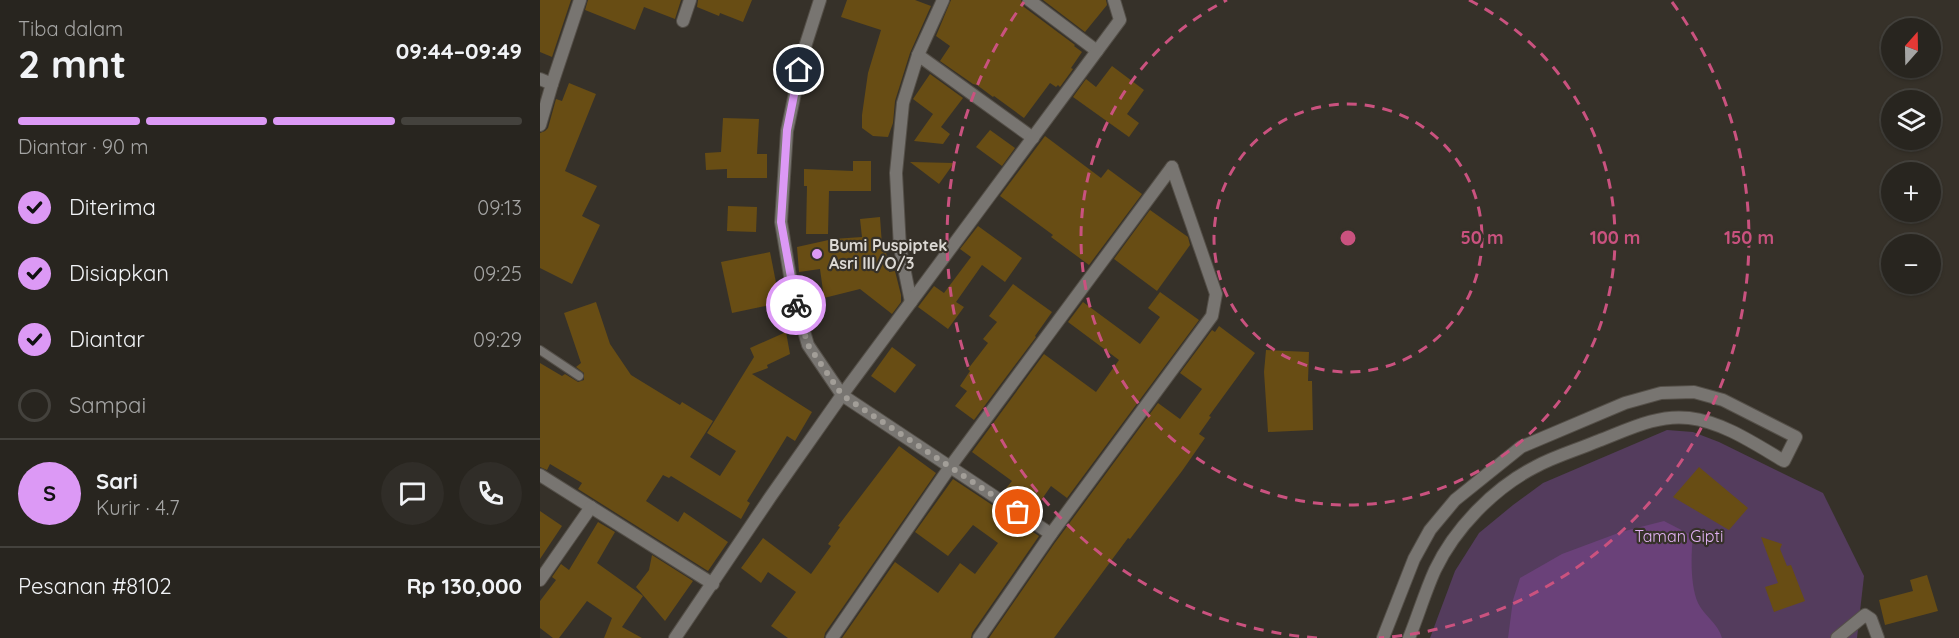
<!DOCTYPE html>
<html lang="id">
<head>
<meta charset="utf-8">
<style>
	body { margin:0; font-family:Quicksand,sans-serif; background:#302d28; color:#f1f3f6; height:100vh; display:flex; flex-direction:column; font-size:22px; white-space:nowrap }
	* { box-sizing:border-box; margin:0 }
	p { font-size:20px; color:#a5a5a4 }
	.icon { flex:none; width:33px; height:33px; fill:none; stroke:currentColor; stroke-width:2; stroke-linecap:round; stroke-linejoin:round }
	.map { position:relative; flex:1; overflow:hidden }
	.drawer { display:flex; flex-direction:column; background:#28251f; width:540px }
	.drawer>* { flex:none }
	.needle { width:39px; rotate:20deg }
	.fabs { position:absolute; left:1341px; top:18px; display:grid; gap:12px }
	.fabs a { display:grid; place-items:center; width:60px; height:60px; border-radius:50%; background:#28251f; box-shadow:0 2px 4px #0004,0 0 0 2px #44423d; font-size:30px }
	.pin { position:absolute; display:grid; place-items:center; width:51px; height:51px; color:#fff; margin:-26px; border:3px solid #fff; border-radius:50%; box-shadow:0 2px 6px #0007 }
	.courier { position:absolute; display:grid; place-items:center; width:60px; height:60px; margin:-30px; border:4px solid #dc99f5; border-radius:50%; background:#fff; color:#222; box-shadow:0 2px 8px #0007 }
	.overview em { font-style:normal; font-weight:800 }
	.overview div { display:flex; flex-direction:column-reverse }
	.overview { display:flex; align-items:center; justify-content:space-between; height:102px; padding:0 18px }
	h1 { font-size:39px; font-weight:800; line-height:45px }
	.bar { display:grid; grid-template-columns:repeat(4,1fr); gap:9px 6px; align-content:center; height:72px; padding:0 18px }
	.bar i { height:8px; border-radius:4px; background:#44423d }
	.bar .on { background:#dc99f5 }
	.bar p { grid-column:span 4 }
	.line { display:flex; align-items:center; gap:15px; padding:0 18px; border-top:2px solid #44423d }
	.line div { flex:1 }
	.round { display:grid; place-items:center; flex:none; width:63px; height:63px; border-radius:32px; background:#302d28 }
	ol { padding:0 18px; list-style:none }
	li { display:flex; align-items:center; gap:18px; height:66px }
	li p { margin-inline-start:auto }
	li .icon { padding:6px; border-radius:50%; background:#dc99f5; color:#111; stroke-width:4 }
	li:last-child { color:#a5a5a4 }
	li i { width:33px; height:33px; border:3px solid #44423d; border-radius:50% }
	main { display:flex; flex:1; min-height:0 }
	.map>svg:first-child { display:block }
	.green { fill:#543c5d }
	.water { fill:#6a4179 }
	.building { fill:#684d14 }
	.lines { fill:none; stroke-linecap:round; stroke-linejoin:round }
	.lane-casing { stroke:#544f48; stroke-width:10 }
	.street-casing { stroke:#544f48; stroke-width:14 }
	.lane { stroke:#787571; stroke-width:8 }
	.street { stroke:#787571; stroke-width:12 }
	.done { stroke:#a29e98; stroke-width:6; stroke-dasharray:0 10.8 }
	.route { stroke:#dc99f5; stroke-width:8 }
	.ring { fill:none; stroke:#ca527f; stroke-width:3; stroke-dasharray:10 8 }
	.poi-dot { fill:#dc99f5; stroke:#363129; stroke-width:2 }
	.labels { text-anchor:middle; dominant-baseline:central; stroke-width:4.5; stroke-linejoin:round; paint-order:stroke }
	.poi-label { font-size:16px; font-weight:bold; fill:#dcd9d4; stroke:#363129; text-anchor:start }
	.park-label { font-size:16px; fill:#e2b3f5; stroke:#363129 }
	.centre { fill:#ca527f; stroke:#363129; stroke-width:3 }
	.ring-label { font-size:18px; text-anchor:middle; font-weight:bold; fill:#ca527f; stroke:#363129; stroke-width:4.5; stroke-linejoin:round; paint-order:stroke }
</style>
</head>
<body>
<main>
<section class="drawer">
<div class="overview"><div><h1>2 mnt</h1><p>Tiba dalam</p></div><em>09:44–09:49</em></div>
<div class="bar"><i class="on"></i><i class="on"></i><i class="on"></i><i></i><p>Diantar · 90 m</p></div>
<ol>
<li><svg class="icon" aria-label="check" viewBox="0 0 24 24"><path d="M5 12l5 5 9-10"/></svg>Diterima<p>09:13</p></li>
<li><svg class="icon" aria-label="check" viewBox="0 0 24 24"><path d="M5 12l5 5 9-10"/></svg>Disiapkan<p>09:25</p></li>
<li><svg class="icon" aria-label="check" viewBox="0 0 24 24"><path d="M5 12l5 5 9-10"/></svg>Diantar<p>09:29</p></li>
<li><i></i>Sampai</li>
</ol>
<div class="line" style="height:108px"><b class="round" style="background:#dc99f5;color:#111">S</b><div><b>Sari</b><p>Kurir · 4.7</p></div><a class="round"><svg class="icon" aria-label="chat" viewBox="0 0 24 24"><path d="M4 5h16v11H9l-5 4z"/></svg></a><a class="round"><svg class="icon" aria-label="phone" viewBox="0 0 24 24"><path d="M5 4h4l2 5-3 2q2 4 5 5l2-3 5 2v4C11 20 4 13 5 4z"/></svg></a></div>
<div class="line" style="height:78px"><div>Pesanan #8102</div><b>Rp 130,000</b></div>
</section>
<div class="map">
<svg width="1419" height="638" viewBox="0 0 1419 638">
	<rect width="100%" height="100%" fill="#363129"/>
	<polygon class="green" points="1127,430 1153,432 1179,442 1283,493 1324,576 1317,638 890,638 915,571 939,533 973,505 1003,483"/>
	<path class="water" d="M1124,521L1153,536C1151,554 1150,585 1158,603C1164,616 1178,623 1182,638H968L973,600L980,578L1022,554L1081,532Z"/>
	<g class="building">
		<polygon points="0,0 31,0 12,57 0,52"/>
		<polygon points="48,0 141,0 135,19 104,7 95,30 45,10"/>
		<polygon points="158,0 212,0 203,22 180,13 179,16 157,7"/>
		<polygon points="307,0 375,0 391,6 370,53 355,101 353,123 348,137 333,136 322,128 322,115 328,73 341,30 301,17"/>
		<polygon points="411,0 481,0 484,7 535,45 534,46 542,52 531,68 533,69 520,87 518,85 516,87 510,83 484,118 454,96 453,97 437,85 433,84 400,61 410,46 396,36"/>
		<polygon points="503,0 566,0 567,5 545,32"/>
		<polygon points="572,66 604,90 587,114 599,123 589,137 533,97 546,79 556,87"/>
		<polygon points="390,74 423,98 401,127 410,134 403,144 374,141 393,114 373,99"/>
		<polygon points="29,83 56,94 25,171 57,186 42,216 60,225 32,284 0,268 0,133 5,131 8,128 16,99 22,101"/>
		<polygon points="183,118 219,119 217,154 227,154 227,178 187,178 187,169 166,170 165,153 181,152"/>
		<polygon points="450,130 475,148 462,166 436,147"/>
		<polygon points="505,136 561,178 568,169 602,194 549,265 511,237 513,235 460,196"/>
		<polygon points="313,161 331,161 331,191 289,191 288,234 266,234 267,186 264,186 264,169 313,171"/>
		<polygon points="370,162 414,163 399,184"/>
		<polygon points="188,206 217,207 216,232 187,231"/>
		<polygon points="610,210 648,237 650,245 617,291 574,259"/>
		<polygon points="340,217 342,245 345,245 349,272 355,271 361,295 361,302 352,314 320,289 284,298 280,269 259,272 257,247 293,239 322,237 320,219"/>
		<polygon points="438,226 482,258 465,282 442,265 416,302 424,307 408,329 378,307 394,286 404,293 431,257 420,249"/>
		<polygon points="230,252 240,303 192,313 181,262"/>
		<polygon points="473,284 512,312 495,336 496,337 434,420 415,406 427,391 420,386 430,371 428,369 448,343 443,339 457,322 449,316"/>
		<polygon points="620,292 659,320 527,498 511,486 493,512 463,492 472,481 432,452 504,354 556,392 579,360 528,322 543,302 600,344 620,317 608,308"/>
		<polygon points="56,302 70,344 91,375 140,405 142,402 173,421 150,457 180,476 196,451 167,433 214,357 210,348 246,332 250,354 227,365 228,368 212,374 272,412 255,441 247,436 207,501 210,503 201,519 131,476 129,478 123,475 106,501 138,522 144,512 188,542 168,571 38,489 42,483 10,464 7,470 0,467 0,363 22,376 25,374 38,382 44,380 44,373 36,367 41,363 24,313"/>
		<polygon points="679,326 715,353 669,416 671,417 659,434 665,438 642,471 590,539 588,538 514,638 449,638 514,544 618,403 640,419 662,389 640,373 672,330 675,332"/>
		<polygon points="352,347 376,365 355,393 331,376"/>
		<polygon points="726,350 769,352 768,381 772,381 773,430 728,432 724,372"/>
		<polygon points="359,446 396,473 285,633 284,638 248,638 231,626 256,592 228,572 221,583 201,568 223,538 271,574 291,546 288,544 300,527 298,526"/>
		<polygon points="1159,467 1208,508 1189,530 1133,497"/>
		<polygon points="413,479 499,536 432,633 431,638 302,638 355,562 398,593 420,563 435,574 458,543 433,525 408,556 375,532"/>
		<polygon points="0,511 22,526 0,559"/>
		<polygon points="58,522 75,532 57,563 103,596 82,627 102,638 64,638 72,618 47,601 19,638 13,638 0,628 0,601 16,580 12,577 21,564 29,570"/>
		<polygon points="1221,537 1242,544 1240,549 1247,566 1251,565 1265,601 1234,612 1225,587 1238,583"/>
		<polygon points="112,555 153,581 125,621 96,587 109,570"/>
		<polygon points="1387,575 1398,611 1345,625 1339,600 1373,591 1370,580"/>
	</g>
	<g class="lines">
		<defs>
			<polyline id="lane" points="0,350 39,376"/>
			<g id="street">
				<polyline points="280,0 264,50 247,131 241,222 253,294 268,345 302,395 511,534"/>
				<polyline points="489,0 557,51"/>
				<polyline points="143,21 150,0"/>
				<polyline points="378,55 493,138"/>
				<polyline points="0,79 12,84"/>
				<polyline points="0,125 12,84 40,0"/>
				<polyline points="371,302 360,248 356,173 363,103 378,55 403,0"/>
				<polyline points="0,475 173,584"/>
				<polyline points="0,580 51,507"/>
				<polyline points="135,638 231,496 302,395 580,20 574,0"/>
				<polyline points="292,638 410,467 632,167"/>
				<polyline points="439,638 511,534 672,316 676,294 632,167"/>
				<path d="M843,638L874,559L890,530L915,500L981,447L1085,403L1121,393L1154,392L1183,400L1256,437L1244,461C1215,444 1183,422 1149,418C1117,414 1087,430 1058,441C1037,450 1015,456 995,467C954,488 915,528 895,570C885,592 878,616 869,638"/>
				<polyline points="1297,638 1325,615 1331,619 1338,638"/>
			</g>
		</defs>
		<use href="#lane" class="lane-casing"/>
		<use href="#street" class="street-casing"/>
		<use href="#lane" class="lane"/>
		<use href="#street" class="street"/>
	</g>
	<g class="lines">
		<polyline class="done" points="256,305 268,345 302,395 478,512"/>
		<polyline class="route" points="256,305 241,222 247,130 259,70"/>
	</g>
	<g class="ring">
		<circle cx="808" cy="238" r="134"/>
		<path d="M929 0A267 267 0 1 1 687 0"/>
		<path d="M777 638A401 401 0 0 1 484 2M1132 2A401 401 0 0 1 839 638"/>
	</g>
	<circle class="poi-dot" cx="277" cy="254" r="6"/>
	<g class="labels">
		<g class="poi-label">
			<text x="289" y="245">Bumi Puspiptek<tspan x="289" dy="18">Asri III/O/3</tspan></text>
		</g>
		<g class="park-label">
			<text x="1139" y="536">Taman Gipti</text>
		</g>
	</g>
	<circle cx="808" cy="238" r="9" class="centre"/>
	<g class="ring-label">
		<text x="942" y="244">50 m</text>
		<text x="1075" y="244">100 m</text>
		<text x="1209" y="244">150 m</text>
	</g>
</svg>
<div class="fabs">
<a><svg class="needle" viewBox="-14 -14 28 28"><path d="M0-13l5 13h-10z" fill="#e53935"/><path d="M0 13l5-13h-10z" fill="#a5a5a4"/></svg></a>
<a><svg class="icon" aria-label="layers" viewBox="0 0 24 24"><path d="M12 4l9 5-9 5-9-5zM3 14l9 5 9-5"/></svg></a>
<a>+</a>
<a>−</a>
</div>
<div class="pin" style="left:478px;top:512px;background:#ea580c"><svg class="icon" aria-label="bag" viewBox="0 0 24 24"><path d="M5 8h14l-1 12H6zM9 8a3 3 0 0 1 6 0"/></svg></div>
<div class="pin" style="left:259px;top:70px;background:#1f2937"><svg class="icon" aria-label="home" viewBox="0 0 24 24"><path d="M3 11l9-7 9 7M6 9v11h12V9"/></svg></div>
<div class="courier" style="left:256px;top:305px"><svg class="icon" aria-label="bike" viewBox="0 0 24 24"><circle cx="6" cy="16" r="4"/><circle cx="18" cy="16" r="4"/><path d="M6 16l4-8h5l3 8M10 8l3 8H6M13 5h3"/></svg></div>
</div>
</main>
</body>
</html>
